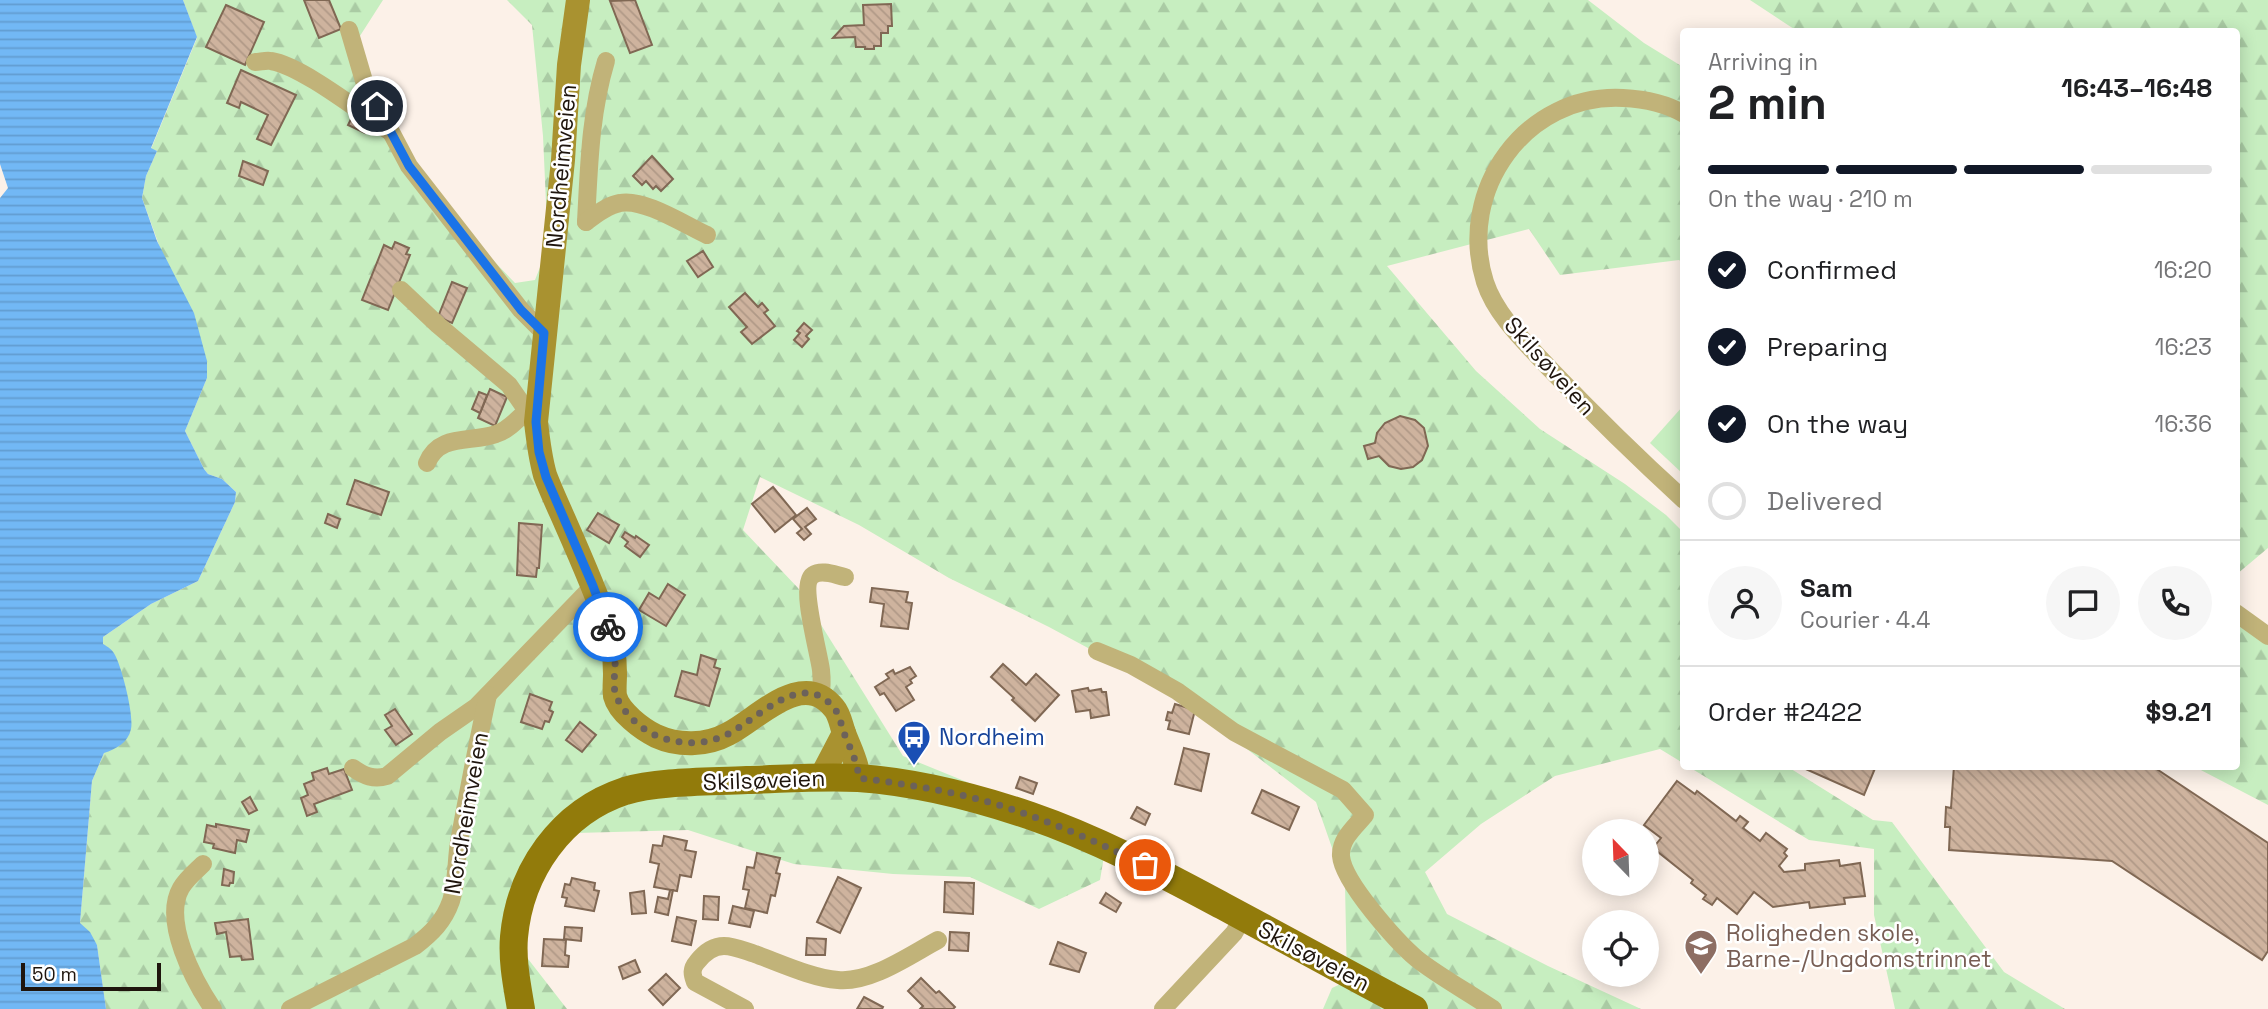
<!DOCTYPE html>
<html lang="en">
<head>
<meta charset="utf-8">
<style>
	body { margin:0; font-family:"Space Grotesk",sans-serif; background:#f6f6f6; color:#202124; height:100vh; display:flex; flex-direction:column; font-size:26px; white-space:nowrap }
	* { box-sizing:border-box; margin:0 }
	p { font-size:23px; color:#757577 }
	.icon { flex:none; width:38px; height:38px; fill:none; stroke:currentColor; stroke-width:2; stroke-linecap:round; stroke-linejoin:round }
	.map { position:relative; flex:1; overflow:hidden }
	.side { position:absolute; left:1680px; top:28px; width:560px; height:742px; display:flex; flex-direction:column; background:#fff; border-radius:7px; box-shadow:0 4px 18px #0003 }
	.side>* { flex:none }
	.needle { width:46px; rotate:337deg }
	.controls { position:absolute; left:1582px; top:819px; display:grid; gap:14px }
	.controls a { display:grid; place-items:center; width:77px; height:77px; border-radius:50%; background:#fff; box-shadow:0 4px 18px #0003; font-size:35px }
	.scale { position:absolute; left:21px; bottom:18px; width:140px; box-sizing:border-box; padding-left:7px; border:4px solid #1f150d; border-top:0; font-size:19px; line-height:24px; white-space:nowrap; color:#1f150d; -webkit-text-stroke:5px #fff; paint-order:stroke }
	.pin { position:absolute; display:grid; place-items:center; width:60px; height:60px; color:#fff; margin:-30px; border:4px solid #fff; border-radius:50%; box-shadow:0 2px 7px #0007 }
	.courier { position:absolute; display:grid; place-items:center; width:70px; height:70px; margin:-35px; border:5px solid #1a73e8; border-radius:50%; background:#fff; color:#222; box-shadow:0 2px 9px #0007 }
	.headline em { font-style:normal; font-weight:700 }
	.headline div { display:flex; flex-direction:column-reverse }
	.headline { display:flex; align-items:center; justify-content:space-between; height:119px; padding:0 28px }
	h1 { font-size:46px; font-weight:700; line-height:52px }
	.bar { display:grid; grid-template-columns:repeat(4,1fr); gap:10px 7px; align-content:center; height:84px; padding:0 28px }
	.bar i { height:9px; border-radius:5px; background:#e0e0e0 }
	.bar .active { background:#111827 }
	.bar p { grid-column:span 4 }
	.line { display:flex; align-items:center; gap:18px; padding:0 28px; border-top:2px solid #e0e0e0 }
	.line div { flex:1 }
	.round { display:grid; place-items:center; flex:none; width:74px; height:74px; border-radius:37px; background:#f6f6f6 }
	ol { padding:0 28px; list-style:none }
	li { display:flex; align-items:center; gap:21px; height:77px }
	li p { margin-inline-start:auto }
	li .icon { padding:7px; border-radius:50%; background:#111827; color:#fff; stroke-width:4 }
	li:last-child { color:#757577 }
	li i { width:38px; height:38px; border:4px solid #e0e0e0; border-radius:50% }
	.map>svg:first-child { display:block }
	.forest { fill:url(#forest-firs) }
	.pitch { fill:#c7eec0 }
	.water { fill:url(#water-rules) }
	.building { fill:url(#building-back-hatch); stroke:#806854; stroke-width:2 }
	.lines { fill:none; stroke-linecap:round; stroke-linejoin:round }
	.street { stroke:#c1b379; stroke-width:18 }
	.secondary { stroke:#a99230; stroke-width:24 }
	.primary { stroke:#927b0b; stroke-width:28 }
	.done { stroke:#6c625a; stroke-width:7; stroke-dasharray:0 12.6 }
	.route { stroke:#1a73e8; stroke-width:9 }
	.labels { text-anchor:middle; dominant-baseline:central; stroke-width:5; stroke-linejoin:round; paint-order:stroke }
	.street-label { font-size:23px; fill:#1f150d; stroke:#fff }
	.transit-label { font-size:23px; fill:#164399; stroke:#fff; text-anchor:start }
	.education-label { font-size:23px; fill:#785e54; stroke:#fff; text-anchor:start }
</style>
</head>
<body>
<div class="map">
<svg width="2268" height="1009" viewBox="0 0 2268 1009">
	<defs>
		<pattern id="forest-firs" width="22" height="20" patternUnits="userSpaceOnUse" patternTransform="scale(1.75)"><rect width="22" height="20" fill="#c7eec0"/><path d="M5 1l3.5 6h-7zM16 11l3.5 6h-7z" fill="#aacba4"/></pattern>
		<pattern id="water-rules" width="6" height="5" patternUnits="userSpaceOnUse" patternTransform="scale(1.75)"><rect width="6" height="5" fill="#72b8f5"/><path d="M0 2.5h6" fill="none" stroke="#629dd1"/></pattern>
		<pattern id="building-back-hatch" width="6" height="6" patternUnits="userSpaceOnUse" patternTransform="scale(1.75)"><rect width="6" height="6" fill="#ceb39e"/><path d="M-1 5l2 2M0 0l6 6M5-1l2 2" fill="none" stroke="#b09987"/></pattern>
	</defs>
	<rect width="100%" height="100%" fill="#fcf1e8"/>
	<g class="forest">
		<polygon points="183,0 383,0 358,39 377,110 438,203 515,283 535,280 548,247 543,136 532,25 507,0 1588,0 1644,43 1683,67 1683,263 1679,260 1560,275 1529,229 1387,266 1476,371 1540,429 1625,484 1666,515 1683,532 1683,763 1660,749 1555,776 1481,824 1425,872 1447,914 1548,966 1641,1009 1323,1009 1332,988 1347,981 1345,885 1316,802 1230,736 1140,676 1049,627 949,578 859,525 760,477 743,530 798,588 903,756 1006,798 1105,850 1100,880 1039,909 970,877 893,874 794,864 688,830 576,833 527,875 518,946 567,1009 106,1009 97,945 80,923 92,781 104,753 103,637 151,604 198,581 235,502 236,492 222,479 208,474 204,469 185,431 207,378 142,198 146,176 157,151 151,149 197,38"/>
		<polygon points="1750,0 2268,0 2268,548 2237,574 2236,32 1797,31"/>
		<polygon points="2237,614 2268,634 2268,805 2195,767 2236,766"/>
		<polygon points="1689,767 1788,767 1873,820 1892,822 2004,972 2065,1009 1895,1009 1874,915 1874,849 1809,840"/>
	</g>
	<polygon class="pitch" points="1683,406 1683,474 1650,443"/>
	<path class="water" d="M0,0H183L197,37L151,148L157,151L146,176L142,198L157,241L194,313L207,361V378L185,431L204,469L208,474L222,479L236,492L235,502L198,581L151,604L103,637V644C108,647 112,649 115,655C122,668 134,715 131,729C128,743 116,749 104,753L92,781L81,911L80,923L90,932L97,945L106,1009H0V198L8,188L0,164Z"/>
	<g class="building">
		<polygon points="304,0 329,0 341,29 319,38"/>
		<polygon points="635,0 652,45 630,53 610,1"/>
		<polygon points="891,4 892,26 888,26 888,33 881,33 881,46 874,46 874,49 865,49 865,47 856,47 855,37 833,38 844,26 864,25 863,5"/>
		<polygon points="226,5 264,22 245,65 206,47"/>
		<polygon points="241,70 296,95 271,145 257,139 268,115 241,102 239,108 227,103"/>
		<polygon points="353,115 370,124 365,133 348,125"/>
		<polygon points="652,156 673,179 661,191 656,186 653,189 646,181 642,185 633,176"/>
		<polygon points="243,161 268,171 263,185 239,176"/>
		<polygon points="395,242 409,248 406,254 410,255 388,310 362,300 384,245 392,249"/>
		<polygon points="703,251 713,267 698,277 687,261"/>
		<polygon points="452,282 467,288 452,323 438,317"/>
		<polygon points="745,293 758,307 762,303 768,310 764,313 775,326 752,344 741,332 747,327 729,307"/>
		<polygon points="804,323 812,330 806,336 809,339 802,347 794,340 800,333 797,331"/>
		<polygon points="490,389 507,397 495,426 478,418"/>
		<polygon points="479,392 487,395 480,413 472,409"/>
		<polygon points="1400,416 1415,420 1424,428 1428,446 1422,460 1413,467 1401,469 1389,466 1379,456 1368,459 1364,446 1375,443 1377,433 1385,423"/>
		<polygon points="355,480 389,492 381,515 347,504"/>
		<polygon points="773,487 796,515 775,532 752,504"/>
		<polygon points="807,508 816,519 805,527 811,534 804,540 797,533 802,529 793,519"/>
		<polygon points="598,513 619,525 609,543 587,530"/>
		<polygon points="328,514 340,519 337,528 325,523"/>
		<polygon points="519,523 542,525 539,568 537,568 536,577 517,575"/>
		<polygon points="625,532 635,538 636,536 649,545 640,557 625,546 628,542 622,537"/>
		<polygon points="668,584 685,595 666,626 639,610 649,593 659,599"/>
		<polygon points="872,588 908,592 906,602 912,603 908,629 881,626 884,604 870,602"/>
		<polygon points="701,655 716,660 714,667 720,669 709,706 675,696 682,671 697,675"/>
		<polygon points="1003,664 1026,685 1036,674 1059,695 1035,721 1012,700 1014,698 991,677"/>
		<polygon points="910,667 916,676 910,680 912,683 906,687 914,700 896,711 884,693 880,695 875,687 889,678 886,674 893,670 895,674"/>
		<polygon points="1088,688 1089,691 1101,689 1102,692 1106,692 1109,715 1091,718 1090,710 1076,712 1072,691"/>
		<polygon points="530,694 552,702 549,710 553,712 549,722 545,721 542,729 521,722"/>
		<polygon points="1175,704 1195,710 1189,734 1168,729 1170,721 1166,720 1168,712 1172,713"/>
		<polygon points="395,709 412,734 396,745 385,730 392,726 385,715"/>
		<polygon points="580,722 596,735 582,752 566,740"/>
		<polygon points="1184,748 1209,754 1201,791 1175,784"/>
		<polygon points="1799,766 1876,766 1864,795"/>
		<polygon points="1954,766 2152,766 2268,843 2268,951 2262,960 2112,861 1949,850 1950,827 1945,827 1946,807 1951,808"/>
		<polygon points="327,768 329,774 344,769 352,790 314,804 317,812 307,816 301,798 308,795 304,784 314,780 312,773"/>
		<polygon points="1020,777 1037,783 1033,794 1016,788"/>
		<polygon points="1677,781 1695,794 1697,791 1736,821 1740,816 1748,822 1743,828 1760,841 1766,833 1787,849 1784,853 1787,856 1779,866 1784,872 1805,870 1805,864 1839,860 1840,866 1860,863 1865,896 1844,898 1845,904 1810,908 1809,902 1773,907 1754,892 1737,914 1717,898 1712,905 1703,899 1706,895 1691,883 1693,880 1653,848 1661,838 1644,825"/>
		<polygon points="1262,790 1299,807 1289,830 1252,813"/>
		<polygon points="250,797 257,810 249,814 242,802"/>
		<polygon points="1137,807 1150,814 1145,825 1131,818"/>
		<polygon points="216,824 249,830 246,842 237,840 235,853 213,848 214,844 204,842 207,825 216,827"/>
		<polygon points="664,836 687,841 685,850 696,852 691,877 680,875 677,891 654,887 659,864 650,862 653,845 662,846"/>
		<polygon points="757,853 780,858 776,873 780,874 775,896 771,895 767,913 745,908 749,890 743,889 747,867 754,868"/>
		<polygon points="224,869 234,872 233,883 230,883 229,886 222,885"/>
		<polygon points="838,877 861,888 840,933 817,922"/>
		<polygon points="572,878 595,883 594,890 599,891 594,911 565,906 567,898 562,897 565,884 570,885"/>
		<polygon points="945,882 974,883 973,914 944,912"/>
		<polygon points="670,890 673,890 668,915 655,912 658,897 668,899"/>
		<polygon points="644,891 646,913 632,914 630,893"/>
		<polygon points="1106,893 1121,903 1116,912 1100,903"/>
		<polygon points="704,896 719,897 718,920 703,919"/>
		<polygon points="733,906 754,911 750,927 729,923"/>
		<polygon points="677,917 696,921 691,945 672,941"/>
		<polygon points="248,919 253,959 242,960 241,956 230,957 226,932 217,934 215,923"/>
		<polygon points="565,927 582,928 581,941 564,939"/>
		<polygon points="950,932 969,933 968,951 949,950"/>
		<polygon points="807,938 826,939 825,955 806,955"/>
		<polygon points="544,939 566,940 565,955 569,956 568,967 542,966"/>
		<polygon points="1058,942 1086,953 1079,972 1050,964"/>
		<polygon points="635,960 640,972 623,979 619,967"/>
		<polygon points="666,974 680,988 663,1005 649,990"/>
		<polygon points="921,978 936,993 939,991 955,1007 953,1009 920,1009 923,1006 908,991"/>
		<polygon points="864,997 883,1007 882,1009 857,1009"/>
	</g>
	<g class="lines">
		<g class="street">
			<polyline points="349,30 364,81 409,166 521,310 544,333"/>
			<path d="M255,62C260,62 266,60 271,61C302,66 361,113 389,131"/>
			<path d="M1684,114C1665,103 1644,99 1623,98C1526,93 1456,190 1485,282C1496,316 1527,344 1551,370C1594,415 1638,458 1684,500"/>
			<path d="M586,222C589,167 590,114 606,61"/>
			<path d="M586,222C596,214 608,205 620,203C644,198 685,225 707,235"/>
			<polyline points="401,290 438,325 509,385 527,411 531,420 536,422"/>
			<path d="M427,463C439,433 471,443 496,434C509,430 517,419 527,411"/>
			<polyline points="2236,613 2268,636"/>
			<path d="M1097,651L1131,665L1177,691L1234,732L1343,790L1365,815C1355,827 1340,839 1341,856C1343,882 1397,942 1417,959C1440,977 1468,992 1493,1009"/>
			<path d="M820,697C822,688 822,679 821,670C819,653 799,584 813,575C822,569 835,575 845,577"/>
			<path d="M353,768C364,776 374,780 387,776L440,732L476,707L593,586"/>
			<path d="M203,864C196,871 186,879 181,888C162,921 194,981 213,1009"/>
			<path d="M290,1009L415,946C432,933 444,921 451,901C457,883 456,861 459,842C468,793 477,744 488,695"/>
			<path d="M745,1009L695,982C692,974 691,969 697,962C704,953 712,946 724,946C734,946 745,951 755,954C780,963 812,978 838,980C871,983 910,955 938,940"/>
			<polyline points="1163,1009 1234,933 1243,917"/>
		</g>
		<g class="secondary">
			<path d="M578,0L569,65L563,160L536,422C538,440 540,457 545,475C551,491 559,508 566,524C581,558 596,592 608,627C613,642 615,658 615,674C615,681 614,689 615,696C619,712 642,729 656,736C678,746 706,746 728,734C758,719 802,668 834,708C840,715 841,725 844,733C850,749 857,761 859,778"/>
			<polyline points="821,777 844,733"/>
		</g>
		<path class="primary" d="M521,1009C517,985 512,961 514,937C520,871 561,812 625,791C658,781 711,782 747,780C784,779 821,776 858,778C917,782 975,797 1031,816C1098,839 1161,873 1223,906C1286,940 1350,975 1414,1009"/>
	</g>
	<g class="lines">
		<path class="done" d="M608,627C611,637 614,648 615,658C616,671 611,689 618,700C628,718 646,734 666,739C686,745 708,744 728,734C758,719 802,668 834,708C840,715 841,725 844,733C850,748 857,761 859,778C896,783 933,788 970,797C1030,812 1089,838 1145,865"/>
		<polyline class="route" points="377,106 409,166 521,310 544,333 536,422 539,452 546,477 593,586 608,627"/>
	</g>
	<defs>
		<symbol id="bus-pin" viewBox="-11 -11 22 30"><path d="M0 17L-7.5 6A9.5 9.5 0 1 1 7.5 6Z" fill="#1a4fb4" stroke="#fff"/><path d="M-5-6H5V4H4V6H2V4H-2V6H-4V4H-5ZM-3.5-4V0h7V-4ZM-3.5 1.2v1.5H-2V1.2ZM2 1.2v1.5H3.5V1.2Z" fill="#fff"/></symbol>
		<symbol id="school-pin" viewBox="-11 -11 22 30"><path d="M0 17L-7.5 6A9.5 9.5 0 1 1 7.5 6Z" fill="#8d6e63" stroke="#fff"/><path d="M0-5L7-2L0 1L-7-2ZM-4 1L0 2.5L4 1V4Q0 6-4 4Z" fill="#fff"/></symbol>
	</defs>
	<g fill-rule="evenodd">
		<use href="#bus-pin" x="895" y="718" width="38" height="52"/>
		<use href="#school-pin" x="1682" y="927" width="38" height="52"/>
	</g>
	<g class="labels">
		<g class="street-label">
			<text transform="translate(561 166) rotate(-85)">Nordheimveien</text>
			<text transform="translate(1550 366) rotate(48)">Skilsøveien</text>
			<text transform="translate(764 780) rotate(-2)">Skilsøveien</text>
			<text transform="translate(466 813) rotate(-80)">Nordheimveien</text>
			<text transform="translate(1314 956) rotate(28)">Skilsøveien</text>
		</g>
		<g class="transit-label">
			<text x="939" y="737">Nordheim</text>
		</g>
		<g class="education-label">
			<text x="1726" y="933">Roligheden skole,<tspan x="1726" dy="26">Barne-/Ungdomstrinnet</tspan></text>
		</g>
	</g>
</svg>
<div class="controls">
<a><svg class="needle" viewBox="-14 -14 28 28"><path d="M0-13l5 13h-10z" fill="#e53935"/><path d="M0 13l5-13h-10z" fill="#757577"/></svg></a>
<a><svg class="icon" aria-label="locate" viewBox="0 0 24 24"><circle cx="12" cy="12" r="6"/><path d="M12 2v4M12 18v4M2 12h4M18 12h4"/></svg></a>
</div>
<div class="scale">50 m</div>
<div class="pin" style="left:1145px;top:865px;background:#ea580c"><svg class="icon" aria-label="bag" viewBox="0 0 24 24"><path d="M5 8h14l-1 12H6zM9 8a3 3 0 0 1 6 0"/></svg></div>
<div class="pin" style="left:377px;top:106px;background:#1f2937"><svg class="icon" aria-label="home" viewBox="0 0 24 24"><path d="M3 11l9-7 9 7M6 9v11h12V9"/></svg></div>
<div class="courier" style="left:608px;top:627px"><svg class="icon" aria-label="bike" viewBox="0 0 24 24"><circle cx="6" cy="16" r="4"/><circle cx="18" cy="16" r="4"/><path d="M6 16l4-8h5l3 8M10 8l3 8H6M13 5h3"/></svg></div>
<section class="side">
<div class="headline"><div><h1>2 min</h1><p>Arriving in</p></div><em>16:43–16:48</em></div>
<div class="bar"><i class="active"></i><i class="active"></i><i class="active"></i><i></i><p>On the way · 210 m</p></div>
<ol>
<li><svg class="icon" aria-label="check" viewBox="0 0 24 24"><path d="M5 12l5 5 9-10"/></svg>Confirmed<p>16:20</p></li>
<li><svg class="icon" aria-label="check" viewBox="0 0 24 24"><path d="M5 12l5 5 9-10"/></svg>Preparing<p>16:23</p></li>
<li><svg class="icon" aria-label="check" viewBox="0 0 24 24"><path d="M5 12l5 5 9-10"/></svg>On the way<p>16:36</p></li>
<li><i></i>Delivered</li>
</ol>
<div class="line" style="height:126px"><a class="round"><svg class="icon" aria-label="person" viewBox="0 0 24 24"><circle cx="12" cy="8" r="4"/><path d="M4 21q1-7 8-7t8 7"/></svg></a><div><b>Sam</b><p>Courier · 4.4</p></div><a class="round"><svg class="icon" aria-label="chat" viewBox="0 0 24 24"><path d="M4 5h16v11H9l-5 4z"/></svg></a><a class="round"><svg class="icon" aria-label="phone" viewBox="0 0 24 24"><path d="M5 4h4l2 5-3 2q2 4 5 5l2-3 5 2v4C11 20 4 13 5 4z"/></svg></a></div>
<div class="line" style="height:91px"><div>Order #2422</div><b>$9.21</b></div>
</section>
</div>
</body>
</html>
